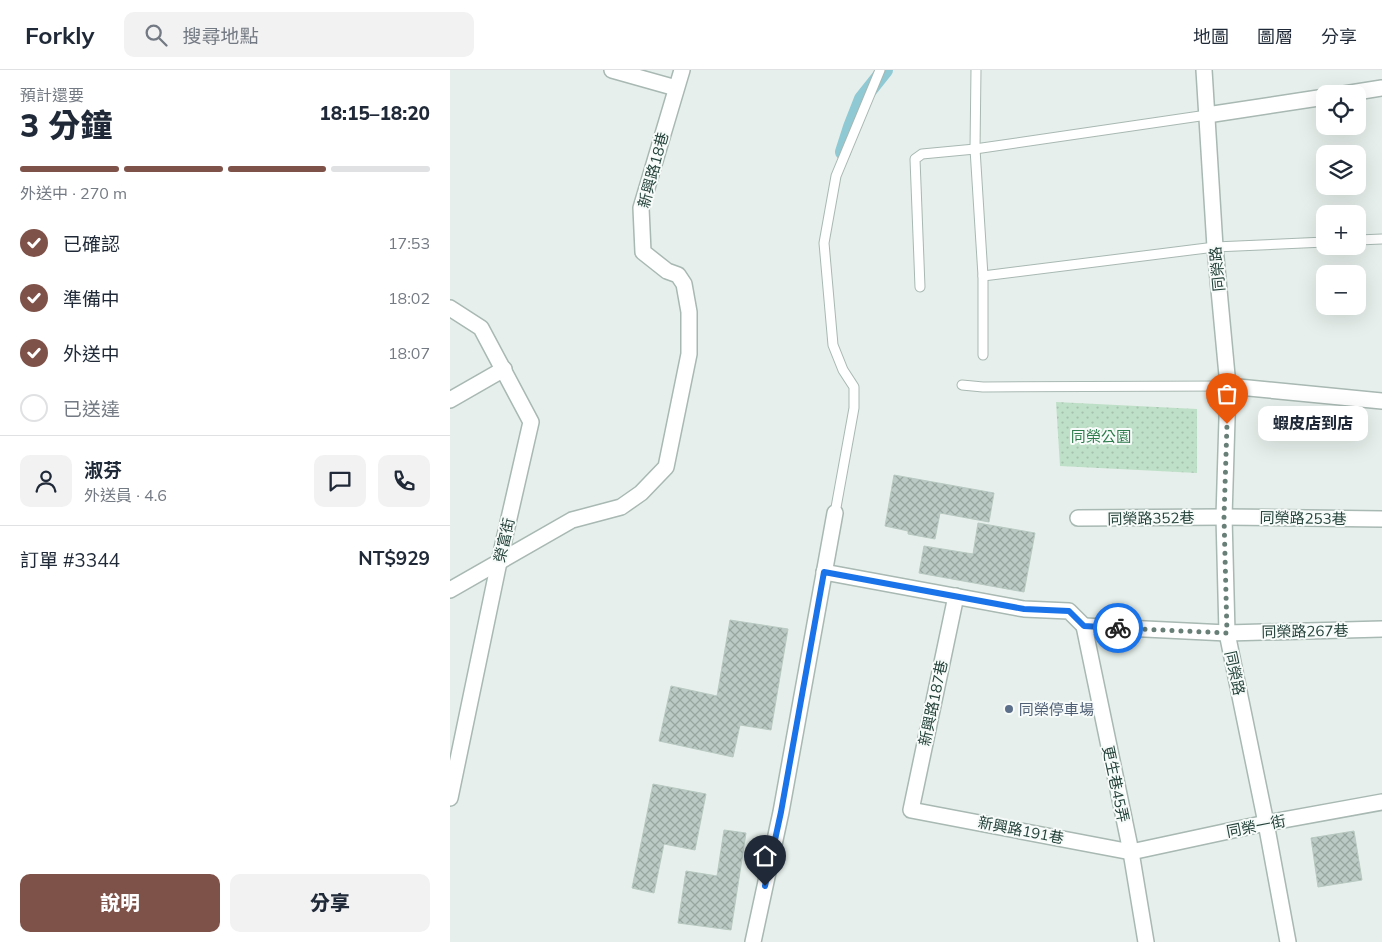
<!DOCTYPE html>
<html lang="zh-TW">
<head>
<meta charset="utf-8">
<style>
	body { margin:0; font-family:Mulish,"Noto Sans TC",sans-serif; background:#f2f2f3; color:#1f2937; height:100vh; display:flex; flex-direction:column; font-size:19px; white-space:nowrap }
	* { box-sizing:border-box; margin:0 }
	p { font-size:16px; color:#747a83 }
	.icon { flex:none; width:28px; height:28px; fill:none; stroke:currentColor; stroke-width:2; stroke-linecap:round; stroke-linejoin:round }
	.map { position:relative; flex:1; overflow:hidden }
	.sheet { display:flex; flex-direction:column; background:#fff; width:450px }
	.sheet>* { flex:none }
	.fabs { position:absolute; left:866px; top:15px; display:grid; gap:10px }
	.fabs a { display:grid; place-items:center; width:50px; height:50px; border-radius:10px; background:#fff; box-shadow:0 5px 20px #0002; font-size:25px }
	.pin { position:absolute; display:grid; place-items:center; width:42px; height:42px; color:#fff; margin:-51px -21px; border-radius:50% 50% 50% 0; rotate:-45deg; box-shadow:0 0 5px #0007 }
	.pin .icon { rotate:45deg }
	.courier { position:absolute; display:grid; place-items:center; width:50px; height:50px; margin:-25px; border:4px solid #1a73e8; border-radius:50%; background:#fff; color:#222; box-shadow:0 1px 6px #0007 }
	.bubble { position:absolute; height:35px; border-radius:10px; background:#fff; box-shadow:0 5px 20px #0002; font-size:16px; font-weight:800; line-height:35px; text-align:center }
	.summary em { font-style:normal; font-weight:800 }
	.summary div { display:flex; flex-direction:column-reverse }
	.summary { display:flex; align-items:center; justify-content:space-between; height:85px; padding:0 20px }
	h1 { font-size:32px; font-weight:800; line-height:38px }
	.bar { display:grid; grid-template-columns:repeat(4,1fr); gap:8px 5px; align-content:center; height:60px; padding:0 20px }
	.bar i { height:6px; border-radius:4px; background:#e0e1e3 }
	.bar .current { background:#7f5249 }
	.bar p { grid-column:span 4 }
	.line { display:flex; align-items:center; gap:12px; padding:0 20px; border-top:1px solid #e0e1e3 }
	.line div { flex:1 }
	.round { display:grid; place-items:center; flex:none; width:52px; height:52px; border-radius:10px; background:#f2f2f3 }
	ol { padding:0 20px; list-style:none }
	li { display:flex; align-items:center; gap:15px; height:55px }
	li p { margin-inline-start:auto }
	li .icon { padding:5px; border-radius:50%; background:#7f5249; color:#fff; stroke-width:4 }
	li:last-child { color:#747a83 }
	li i { width:28px; height:28px; border:2px solid #e0e1e3; border-radius:50% }
	.primary-button { display:flex; gap:10px; margin-top:auto; padding:10px 20px }
	.primary-button a { flex:1; height:58px; border-radius:10px; background:#7f5249; color:#fff; font-size:20px; font-weight:800; line-height:58px; text-align:center }
	.primary-button a+a { background:#f2f2f3; color:#1f2937 }
	header { display:flex; align-items:center; gap:30px; box-sizing:border-box; height:70px; padding:0 25px; background:#fff; border-bottom:1px solid #e0e1e3 }
	header strong { font-size:24px }
	nav { display:flex; gap:28px; margin-inline-start:auto; font-size:18px }
	.search { width:350px; height:45px; background:#f2f2f3; display:flex; align-items:center; gap:12px; box-sizing:border-box; padding:0 18px; border-radius:10px; color:#747a83; font-size:19px }
	main { display:flex; flex:1; min-height:0 }
	.map>svg:first-child { display:block }
	.park { fill:url(#park-dots) }
	.lines { fill:none; stroke-linecap:round; stroke-linejoin:round }
	.canal { stroke:#8ec9d4; stroke-width:16 }
	.building { fill:url(#building-cross-hatch); stroke:#b8c9c2 }
	.service-casing { stroke:#a8b8b2; stroke-width:11 }
	.minor-casing { stroke:#a8b8b2; stroke-width:18 }
	.service { stroke:#fff; stroke-width:9 }
	.minor { stroke:#fff; stroke-width:15 }
	.done { stroke:#687f78; stroke-width:5; stroke-dasharray:0 9 }
	.route { stroke:#1a73e8; stroke-width:6 }
	.service-dot { fill:#5c6f8a; stroke:#f7fbf9; stroke-width:2 }
	.labels { text-anchor:middle; dominant-baseline:central; stroke-width:4; stroke-linejoin:round; paint-order:stroke }
	.street-label { font-size:15px; fill:#24423a; stroke:#f7fbf9 }
	.park-label { font-size:15px; fill:#2d7a4b; stroke:#f7fbf9 }
	.service-label { font-size:15px; fill:#4e5e75; stroke:#f7fbf9; text-anchor:start }
</style>
</head>
<body>
<header>
<strong>Forkly</strong>
<div class="search"><svg class="icon" aria-label="search" viewBox="0 0 24 24"><circle cx="10" cy="10" r="6"/><path d="M15 15l6 6"/></svg>搜尋地點</div>
<nav><a>地圖</a><a>圖層</a><a>分享</a></nav>
</header>
<main>
<section class="sheet">
<div class="summary"><div><h1>3 分鐘</h1><p>預計還要</p></div><em>18:15–18:20</em></div>
<div class="bar"><i class="current"></i><i class="current"></i><i class="current"></i><i></i><p>外送中 · 270 m</p></div>
<ol>
<li><svg class="icon" aria-label="check" viewBox="0 0 24 24"><path d="M5 12l5 5 9-10"/></svg>已確認<p>17:53</p></li>
<li><svg class="icon" aria-label="check" viewBox="0 0 24 24"><path d="M5 12l5 5 9-10"/></svg>準備中<p>18:02</p></li>
<li><svg class="icon" aria-label="check" viewBox="0 0 24 24"><path d="M5 12l5 5 9-10"/></svg>外送中<p>18:07</p></li>
<li><i></i>已送達</li>
</ol>
<div class="line" style="height:90px"><a class="round"><svg class="icon" aria-label="person" viewBox="0 0 24 24"><circle cx="12" cy="8" r="4"/><path d="M4 21q1-7 8-7t8 7"/></svg></a><div><b>淑芬</b><p>外送員 · 4.6</p></div><a class="round"><svg class="icon" aria-label="chat" viewBox="0 0 24 24"><path d="M4 5h16v11H9l-5 4z"/></svg></a><a class="round"><svg class="icon" aria-label="phone" viewBox="0 0 24 24"><path d="M5 4h4l2 5-3 2q2 4 5 5l2-3 5 2v4C11 20 4 13 5 4z"/></svg></a></div>
<div class="line" style="height:65px"><div>訂單 #3344</div><b>NT$929</b></div>
<div class="primary-button"><a>說明</a><a>分享</a></div>
</section>
<div class="map">
<svg width="932" height="872" viewBox="0 0 932 872">
	<defs>
		<pattern id="park-dots" width="8" height="8" patternUnits="userSpaceOnUse" patternTransform="scale(1.25)"><rect width="8" height="8" fill="#bfe0c8"/><path d="M2 2h.1M6 6h.1" fill="none" stroke="#a4c1ad" stroke-width="1.8" stroke-linecap="round"/></pattern>
		<pattern id="building-cross-hatch" width="8" height="8" patternUnits="userSpaceOnUse" patternTransform="scale(1.25)"><rect width="8" height="8" fill="#bbcac4"/><path d="M0 0l8 8M0 8l8-8" fill="none" stroke="#98a6a0"/></pattern>
	</defs>
	<rect width="100%" height="100%" fill="#e6efeb"/>
	<polygon class="park" points="606,332 747,339 747,403 610,396"/>
	<g class="lines">
		<polyline class="canal" points="393,82 401,57 412,29 435,0"/>
	</g>
	<g class="building">
		<polygon points="444,405 544,423 539,452 490,443 485,469 458,464 458,461 435,456"/>
		<polygon points="528,453 585,463 574,522 469,503 474,476 523,484"/>
		<polygon points="280,550 338,559 321,660 290,655 283,687 209,671 221,616 267,626"/>
		<polygon points="203,714 256,724 245,780 214,774 204,823 182,818"/>
		<polygon points="274,760 296,763 281,860 228,853 236,801 267,806"/>
		<polygon points="904,761 912,810 868,817 861,768"/>
	</g>
	<g class="lines">
		<defs>
			<g id="service">
				<polyline points="526,0 525,79 533,206 533,285"/>
				<polyline points="908,170 932,169"/>
				<polyline points="533,206 765,177 875,172"/>
				<polyline points="470,217 465,89 472,84 525,79 757,45"/>
				<polyline points="512,315 533,317 778,316"/>
				<polyline points="385,443 404,338 404,317 393,300 383,275 374,173 386,106 430,0"/>
			</g>
			<g id="minor">
				<polyline points="162,0 226,18"/>
				<polyline points="754,0 765,177 778,316 774,447 777,563 816,753 838,872"/>
				<polyline points="894,24 932,18"/>
				<polyline points="757,45 875,27"/>
				<polyline points="0,238 31,258 81,352 49,492 0,728"/>
				<polyline points="778,316 932,331"/>
				<polyline points="0,330 54,299"/>
				<polyline points="628,448 774,447 932,449"/>
				<polyline points="374,502 574,539 619,541 634,556"/>
				<polyline points="0,520 122,450 171,437 191,423 216,397 239,284 239,242 234,214 228,205 217,201 193,182 191,138 232,0"/>
				<polyline points="506,526 461,740 681,782 816,753 932,732"/>
				<polyline points="634,556 681,782 696,872"/>
				<polyline points="634,556 777,563 932,559"/>
				<polyline points="303,872 331,742 385,443"/>
			</g>
		</defs>
		<use href="#service" class="service-casing"/>
		<use href="#minor" class="minor-casing"/>
		<use href="#service" class="service"/>
		<use href="#minor" class="minor"/>
	</g>
	<g class="lines">
		<polyline class="done" points="668,558 777,563 774,447 777,354"/>
		<polyline class="route" points="315,816 331,742 374,502 574,539 619,541 634,556 668,558"/>
	</g>
	<circle class="service-dot" cx="559" cy="639" r="5"/>
	<g class="labels">
		<g class="street-label">
			<text transform="translate(203 100) rotate(-75)">新興路18巷</text>
			<text transform="translate(767 199) rotate(-95)">同榮路</text>
			<text transform="translate(701 448) rotate(-1)">同榮路352巷</text>
			<text transform="translate(853 448) rotate(1)">同榮路253巷</text>
			<text transform="translate(54 470) rotate(-77)">榮富街</text>
			<text transform="translate(855 561) rotate(-1)">同榮路267巷</text>
			<text transform="translate(785 603) rotate(78)">同榮路</text>
			<text transform="translate(483 633) rotate(-78)">新興路187巷</text>
			<text transform="translate(666 714) rotate(78)">更生巷45弄</text>
			<text transform="translate(806 756) rotate(-11)">同榮一街</text>
			<text transform="translate(571 760) rotate(11)">新興路191巷</text>
		</g>
		<g class="park-label">
			<text x="651" y="366">同榮公園</text>
		</g>
		<g class="service-label">
			<text x="569" y="639">同榮停車場</text>
		</g>
	</g>
</svg>
<div class="fabs">
<a><svg class="icon" aria-label="locate" viewBox="0 0 24 24"><circle cx="12" cy="12" r="6"/><path d="M12 2v4M12 18v4M2 12h4M18 12h4"/></svg></a>
<a><svg class="icon" aria-label="layers" viewBox="0 0 24 24"><path d="M12 4l9 5-9 5-9-5zM3 14l9 5 9-5"/></svg></a>
<a>+</a>
<a>−</a>
</div>
<div class="pin" style="left:777px;top:354px;background:#ea580c"><svg class="icon" aria-label="bag" viewBox="0 0 24 24"><path d="M5 8h14l-1 12H6zM9 8a3 3 0 0 1 6 0"/></svg></div>
<div class="pin" style="left:315px;top:816px;background:#1f2937"><svg class="icon" aria-label="home" viewBox="0 0 24 24"><path d="M3 11l9-7 9 7M6 9v11h12V9"/></svg></div>
<div class="courier" style="left:668px;top:558px"><svg class="icon" aria-label="bike" viewBox="0 0 24 24"><circle cx="6" cy="16" r="4"/><circle cx="18" cy="16" r="4"/><path d="M6 16l4-8h5l3 8M10 8l3 8H6M13 5h3"/></svg></div>
<div class="bubble" style="left:808px;top:336px;width:110px">蝦皮店到店</div>
</div>
</main>
</body>
</html>
